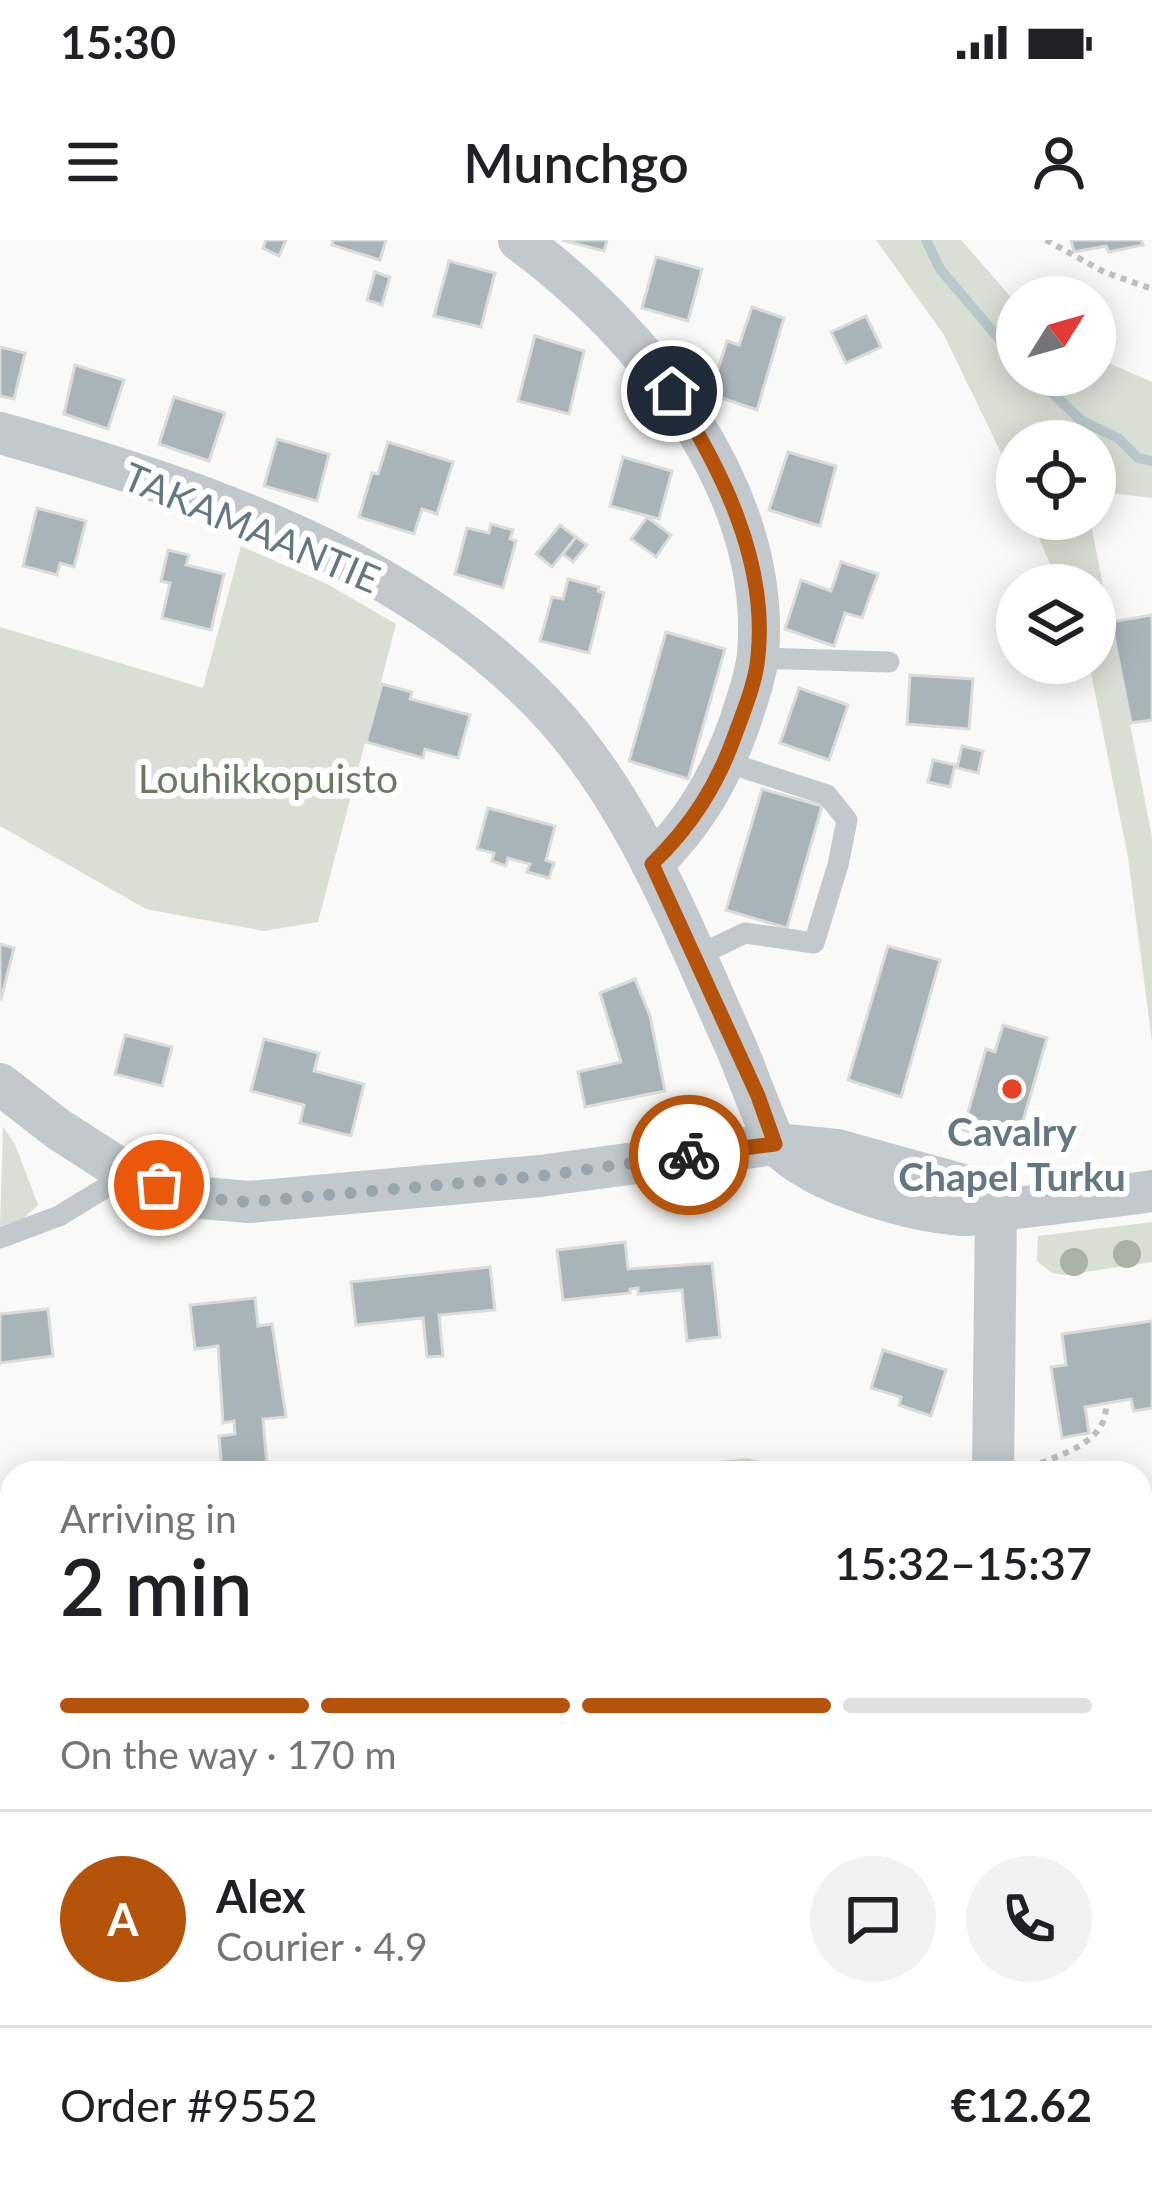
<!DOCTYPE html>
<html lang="en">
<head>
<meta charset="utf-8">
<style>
	body { margin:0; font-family:Lato,sans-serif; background:#f2f2f2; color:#202124; height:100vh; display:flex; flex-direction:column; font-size:45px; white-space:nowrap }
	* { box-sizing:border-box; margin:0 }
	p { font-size:39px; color:#757577 }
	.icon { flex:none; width:66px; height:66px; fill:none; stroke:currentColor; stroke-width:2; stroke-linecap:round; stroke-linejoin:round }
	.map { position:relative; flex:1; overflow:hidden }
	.sheet { position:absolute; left:0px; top:1221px; width:1152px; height:747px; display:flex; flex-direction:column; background:#fff; border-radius:36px 36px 0 0; box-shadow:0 6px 30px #0003 }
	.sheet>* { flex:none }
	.needle { width:78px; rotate:53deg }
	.fabs { position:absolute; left:996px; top:36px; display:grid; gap:24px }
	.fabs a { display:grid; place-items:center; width:120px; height:120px; border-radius:50%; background:#fff; box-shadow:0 6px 30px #0003; font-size:60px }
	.pin { position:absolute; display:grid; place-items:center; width:102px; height:102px; color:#fff; margin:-51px; border:6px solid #fff; border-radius:50%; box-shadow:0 3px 12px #0007 }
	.courier { position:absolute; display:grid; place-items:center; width:120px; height:120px; margin:-60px; border:9px solid #b45309; border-radius:50%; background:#fff; color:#222; box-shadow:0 3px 15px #0007 }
	.summary em { font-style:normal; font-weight:600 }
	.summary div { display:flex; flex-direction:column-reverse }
	.summary { display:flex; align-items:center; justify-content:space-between; height:204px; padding:0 60px }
	h1 { font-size:78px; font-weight:600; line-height:90px }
	.bar { display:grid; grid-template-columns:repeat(4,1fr); gap:18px 12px; align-content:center; height:144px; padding:0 60px }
	.bar i { height:15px; border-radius:9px; background:#e0e0e0 }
	.bar .active { background:#b45309 }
	.bar p { grid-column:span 4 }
	.line { display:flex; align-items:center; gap:30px; padding:0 60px; border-top:3px solid #e0e0e0 }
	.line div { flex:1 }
	.round { display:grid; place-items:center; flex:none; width:126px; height:126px; border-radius:63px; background:#f2f2f2 }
	.status { display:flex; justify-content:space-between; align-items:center; height:84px; padding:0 60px; background:#fff; direction:ltr }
	.status svg { height:33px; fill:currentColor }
	header { display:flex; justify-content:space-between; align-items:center; height:156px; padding:0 60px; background:#fff; font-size:54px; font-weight:600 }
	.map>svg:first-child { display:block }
	.green { fill:#dadfd6 }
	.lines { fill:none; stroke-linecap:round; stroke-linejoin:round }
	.stream { stroke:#bac8cb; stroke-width:10 }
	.building { fill:#a9b4b9; stroke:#dbdbd9; stroke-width:3 }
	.path { stroke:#bcc0c2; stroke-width:6; stroke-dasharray:6 6; stroke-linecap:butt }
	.lane { stroke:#c2c8cb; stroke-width:21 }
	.street { stroke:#c2c8cb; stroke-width:42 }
	.tree { fill:#aab3a6 }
	.done { stroke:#98a5ac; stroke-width:12; stroke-dasharray:0 21.6 }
	.route { stroke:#b45309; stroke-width:15 }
	.poi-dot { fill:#e94327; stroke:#fff; stroke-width:4.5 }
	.labels { text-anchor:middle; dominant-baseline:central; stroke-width:12; stroke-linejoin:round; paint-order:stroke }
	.street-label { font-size:39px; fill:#637883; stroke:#fff }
	.park-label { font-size:39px; fill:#697a63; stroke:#fff }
	.poi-label { font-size:39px; font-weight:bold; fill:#637883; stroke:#fff }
</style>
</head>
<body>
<div class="status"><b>15:30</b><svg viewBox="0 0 49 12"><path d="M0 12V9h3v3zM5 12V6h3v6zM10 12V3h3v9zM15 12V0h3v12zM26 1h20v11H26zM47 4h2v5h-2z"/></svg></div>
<header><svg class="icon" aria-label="menu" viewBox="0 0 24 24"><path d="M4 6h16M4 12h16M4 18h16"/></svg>Munchgo<svg class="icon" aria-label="person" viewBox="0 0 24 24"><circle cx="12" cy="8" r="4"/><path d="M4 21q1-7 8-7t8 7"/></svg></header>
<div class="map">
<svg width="1152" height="1967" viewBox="0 0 1152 1967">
	<rect width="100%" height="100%" fill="#f9f9f7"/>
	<g class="green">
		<polygon points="876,0 961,0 1017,64 1017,135 1095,135 1095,117 1152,142 1152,258 1095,251 1095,201 1017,201 1017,246 944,95"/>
		<polygon points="1031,279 1090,279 1152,597 1152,802 1128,617 1089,423 1095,423 1095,345 1059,345"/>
		<polygon points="241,306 327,344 396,384 318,682 264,691 146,669 0,586 0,387 203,448"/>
		<polygon points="3,887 15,904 38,965 23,979 0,986"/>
		<polygon points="1152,982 1152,1022 1065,1035 1052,1033 1037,1021 1038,996"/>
		<polygon points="748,1218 796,1233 605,1233"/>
		<polygon points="12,1295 12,1706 0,1711 0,1296"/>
		<polygon points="367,1956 867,1956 864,1967 357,1967"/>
	</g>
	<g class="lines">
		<g class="stream">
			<polyline points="926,0 940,29 1017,120"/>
			<polyline points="1033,135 1082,181 1118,198 1138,218 1152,221"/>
		</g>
	</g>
	<g class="building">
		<polygon points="266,0 286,0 279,16 263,8"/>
		<polygon points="333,0 386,0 380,20 332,5"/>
		<polygon points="562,0 607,0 604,11"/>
		<polygon points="1071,0 1141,0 1143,5 1109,12 1106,6 1074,12"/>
		<polygon points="656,17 702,29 688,81 642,68"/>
		<polygon points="449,21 495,33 481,87 434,76"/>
		<polygon points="375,32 390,37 382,65 367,60"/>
		<polygon points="752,67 784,78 757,170 710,154 727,101 739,105"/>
		<polygon points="866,76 881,107 846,123 831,92"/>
		<polygon points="535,96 584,111 569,174 518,161"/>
		<polygon points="0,107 25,113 14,159 0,156"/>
		<polygon points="75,125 124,140 108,189 64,174"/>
		<polygon points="174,157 225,173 209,221 159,204"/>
		<polygon points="277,199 329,214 317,261 264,246"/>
		<polygon points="388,202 453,222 437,274 422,269 414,294 359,277 372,233 378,234"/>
		<polygon points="788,212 836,226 820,286 769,270"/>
		<polygon points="623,217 672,231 659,279 610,266"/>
		<polygon points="37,268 86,281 74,327 60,323 57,335 23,326"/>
		<polygon points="647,277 671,295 656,317 631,299"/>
		<polygon points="491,284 513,290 510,299 516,301 503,348 455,334 467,288 489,293"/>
		<polygon points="560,285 576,297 552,327 536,314"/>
		<polygon points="576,297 587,305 573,322 563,314"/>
		<polygon points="168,310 189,315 186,325 224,334 211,390 162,378 170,343 161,341"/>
		<polygon points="841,322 878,334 862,378 845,373 834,406 785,389 801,340 831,351"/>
		<polygon points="568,339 599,347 598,351 604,353 589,413 540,401 552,357 563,359"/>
		<polygon points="1152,375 1152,480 1131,483 1111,382"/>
		<polygon points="666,392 725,409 688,539 629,521"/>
		<polygon points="910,435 973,439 969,489 907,484"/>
		<polygon points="382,444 412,452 410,459 470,475 458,518 425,509 423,518 366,502"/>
		<polygon points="799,448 848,465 829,520 780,503"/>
		<polygon points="962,506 983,511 978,533 957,528"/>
		<polygon points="933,520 955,525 950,547 928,542"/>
		<polygon points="762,549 822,566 787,688 726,670"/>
		<polygon points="488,568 555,586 546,620 554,623 549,638 527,632 530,624 508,618 506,626 492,621 494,613 477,609"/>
		<polygon points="0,704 14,708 1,759 0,759"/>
		<polygon points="888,706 940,720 901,857 848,840"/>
		<polygon points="635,739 650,776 665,851 585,867 578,832 621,822 600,753"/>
		<polygon points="1003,785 1047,798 1016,905 963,890 986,809 995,812"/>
		<polygon points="125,795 172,807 162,846 115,834"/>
		<polygon points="264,799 319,813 314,831 364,844 351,896 300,883 304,865 251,851"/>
		<polygon points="625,1002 628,1029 712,1023 720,1097 687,1101 682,1050 638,1054 638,1048 630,1049 630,1053 563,1060 557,1010"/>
		<polygon points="490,1027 495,1070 439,1075 443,1116 427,1117 423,1078 356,1085 351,1042"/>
		<polygon points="255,1058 258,1086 272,1084 286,1177 263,1179 267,1226 222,1231 219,1196 235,1194 234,1181 223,1183 218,1106 195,1109 190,1065"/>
		<polygon points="48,1069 53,1116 0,1123 0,1074"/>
		<polygon points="1152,1081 1152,1168 1134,1171 1131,1159 1085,1167 1089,1193 1062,1198 1051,1127 1066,1125 1062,1094"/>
		<polygon points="883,1110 946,1130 931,1176 899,1165 901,1157 871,1148"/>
		<polygon points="1140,1762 1152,1779 1152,1837 1140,1845"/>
		<polygon points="12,1875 12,1946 0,1915 0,1879"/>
		<polygon points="16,1956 137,1956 141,1967 20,1967"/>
	</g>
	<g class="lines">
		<g class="path">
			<polyline points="1046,0 1104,32 1152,49"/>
			<path d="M1030,1228C1059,1214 1104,1205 1106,1168"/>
			<polyline points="0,1725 12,1720"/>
		</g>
		<g class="lane">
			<polyline points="758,418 889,422"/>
			<polyline points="695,717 745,693 814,703 838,625 847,580 827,555 726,522"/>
			<polyline points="0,998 59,976 128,934"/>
			<polyline points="171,1956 177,1967"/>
			<polyline points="315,1967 328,1956"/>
			<polyline points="465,1967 466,1956"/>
		</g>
		<g class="street">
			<path d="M519,0C644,92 772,250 758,414C756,437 746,463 739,485C719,540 694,583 652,624"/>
			<path d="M0,193C194,248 403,316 546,467C635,561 683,690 736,807C743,823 771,899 778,906C817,945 909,971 963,975C975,976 987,971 999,970C1050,964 1101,958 1152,951"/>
			<polyline points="0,844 58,889 128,934 191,957 249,962 540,936 775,904 837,910 974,948 996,970"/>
			<polyline points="993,1233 996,970"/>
			<polyline points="910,1967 913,1956"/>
		</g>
	</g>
	<g class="tree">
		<circle cx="1127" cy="1014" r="14"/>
		<circle cx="1074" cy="1022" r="14"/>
	</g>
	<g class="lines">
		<polyline class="done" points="159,945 191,957 249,962 540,936 689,915"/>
		<path class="route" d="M672,151C721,228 768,321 758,416C756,442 744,470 735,495C717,546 691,586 652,624L758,856L775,904L689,915"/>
	</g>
	<circle class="poi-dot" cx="1012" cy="849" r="12"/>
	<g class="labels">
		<g class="street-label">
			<text transform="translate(252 287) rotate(23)">TAKAMAANTIE</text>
		</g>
		<g class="park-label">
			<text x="268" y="538">Louhikkopuisto</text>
		</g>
		<g class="poi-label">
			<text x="1012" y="891">Cavalry<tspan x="1012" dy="45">Chapel Turku</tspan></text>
		</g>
	</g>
</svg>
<div class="fabs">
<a><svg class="needle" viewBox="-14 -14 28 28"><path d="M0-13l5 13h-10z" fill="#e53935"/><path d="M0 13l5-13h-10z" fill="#757577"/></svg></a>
<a><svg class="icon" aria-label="locate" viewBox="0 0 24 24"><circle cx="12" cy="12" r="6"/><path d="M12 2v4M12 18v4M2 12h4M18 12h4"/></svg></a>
<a><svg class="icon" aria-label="layers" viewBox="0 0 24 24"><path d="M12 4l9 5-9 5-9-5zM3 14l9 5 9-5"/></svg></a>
</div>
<div class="pin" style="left:159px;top:945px;background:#ea580c"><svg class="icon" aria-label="bag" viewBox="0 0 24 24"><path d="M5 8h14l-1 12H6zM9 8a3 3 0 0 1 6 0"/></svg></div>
<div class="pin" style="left:672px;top:151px;background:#1f2937"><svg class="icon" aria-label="home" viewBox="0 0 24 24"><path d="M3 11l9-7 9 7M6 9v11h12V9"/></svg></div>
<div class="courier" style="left:689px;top:915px"><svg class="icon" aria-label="bike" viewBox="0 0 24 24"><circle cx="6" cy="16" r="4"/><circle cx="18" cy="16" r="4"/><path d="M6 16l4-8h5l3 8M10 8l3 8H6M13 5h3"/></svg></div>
<section class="sheet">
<div class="summary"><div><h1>2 min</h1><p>Arriving in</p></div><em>15:32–15:37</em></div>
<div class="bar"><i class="active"></i><i class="active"></i><i class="active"></i><i></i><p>On the way · 170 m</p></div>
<div class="line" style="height:216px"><b class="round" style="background:#b45309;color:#fff">A</b><div><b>Alex</b><p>Courier · 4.9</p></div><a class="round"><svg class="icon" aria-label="chat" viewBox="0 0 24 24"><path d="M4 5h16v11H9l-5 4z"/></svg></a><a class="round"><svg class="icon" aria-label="phone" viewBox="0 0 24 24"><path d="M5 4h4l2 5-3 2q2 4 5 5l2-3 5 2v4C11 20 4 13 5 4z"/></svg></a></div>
<div class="line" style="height:156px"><div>Order #9552</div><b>€12.62</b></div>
</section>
</div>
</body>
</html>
